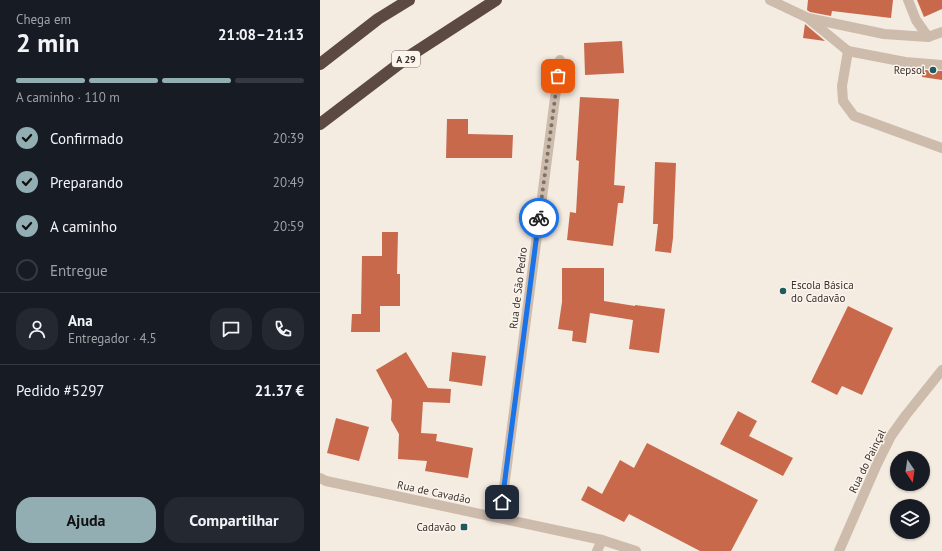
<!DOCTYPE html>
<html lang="pt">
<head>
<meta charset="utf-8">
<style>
	body { margin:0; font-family:"PT Sans",sans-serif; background:#242831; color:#f1f3f6; height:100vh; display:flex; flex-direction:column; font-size:15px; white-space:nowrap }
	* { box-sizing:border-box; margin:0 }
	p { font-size:13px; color:#9ea1a6 }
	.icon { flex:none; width:22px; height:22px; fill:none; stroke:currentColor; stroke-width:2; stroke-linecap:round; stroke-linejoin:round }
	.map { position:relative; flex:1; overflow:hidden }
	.sheet { display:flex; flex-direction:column; background:#171b24; width:320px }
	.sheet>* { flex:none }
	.needle { width:26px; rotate:167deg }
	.tools { position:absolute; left:570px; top:451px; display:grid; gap:8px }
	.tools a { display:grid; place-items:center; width:40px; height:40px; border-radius:50%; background:#171b24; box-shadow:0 1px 3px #0004; font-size:20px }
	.pin { position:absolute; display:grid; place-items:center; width:34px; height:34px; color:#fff; margin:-17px; border-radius:8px; box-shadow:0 2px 6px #0006 }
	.courier { position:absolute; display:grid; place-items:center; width:40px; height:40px; margin:-20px; border:3px solid #1a73e8; border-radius:50%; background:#fff; color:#222; box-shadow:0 1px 5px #0007 }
	.headline em { font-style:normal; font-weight:800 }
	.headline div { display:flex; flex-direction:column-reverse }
	.headline { display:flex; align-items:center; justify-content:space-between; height:68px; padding:0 16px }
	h1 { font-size:26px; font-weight:800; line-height:30px }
	.bar { display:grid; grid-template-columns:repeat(4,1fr); gap:6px 4px; align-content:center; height:48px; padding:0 16px }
	.bar i { height:5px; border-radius:3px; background:#363941 }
	.bar .current { background:#92aeb2 }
	.bar p { grid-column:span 4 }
	.line { display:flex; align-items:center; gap:10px; padding:0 16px; border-top:1px solid #363941 }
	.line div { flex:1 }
	.round { display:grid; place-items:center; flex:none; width:42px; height:42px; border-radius:16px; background:#242831 }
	ol { padding:0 16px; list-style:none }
	li { display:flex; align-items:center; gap:12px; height:44px }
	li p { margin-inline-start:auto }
	li .icon { padding:4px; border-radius:50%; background:#92aeb2; color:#111; stroke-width:4 }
	li:last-child { color:#9ea1a6 }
	li i { width:22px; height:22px; border:2px solid #363941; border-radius:50% }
	.action { display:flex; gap:8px; margin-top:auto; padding:8px 16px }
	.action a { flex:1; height:46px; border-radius:16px; background:#92aeb2; color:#111; font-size:16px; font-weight:800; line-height:46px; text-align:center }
	.action a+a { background:#242831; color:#f1f3f6 }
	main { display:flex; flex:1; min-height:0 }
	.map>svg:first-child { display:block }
	.building { fill:#c8694b }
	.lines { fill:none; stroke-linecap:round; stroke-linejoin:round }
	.service { stroke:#cdbbac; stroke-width:10 }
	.minor { stroke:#cdbbac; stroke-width:10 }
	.tertiary { stroke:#cdbbac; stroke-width:10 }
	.motorway { stroke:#5c4a42; stroke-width:12 }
	.done { stroke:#7c716b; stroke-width:4; stroke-dasharray:0 7.2 }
	.route { stroke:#1a73e8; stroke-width:5 }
	.poi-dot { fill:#1f5a5e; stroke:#fbf5ee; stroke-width:1.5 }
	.labels { text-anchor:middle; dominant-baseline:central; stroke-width:3; stroke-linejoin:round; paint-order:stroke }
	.shield { fill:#fbf5ee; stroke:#756b66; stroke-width:1 }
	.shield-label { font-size:10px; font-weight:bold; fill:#3b302b }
	.poi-label { font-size:11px; fill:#3b302b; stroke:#fbf5ee; text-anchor:end }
	.street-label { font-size:11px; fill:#3b302b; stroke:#fbf5ee }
</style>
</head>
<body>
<main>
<section class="sheet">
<div class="headline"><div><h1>2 min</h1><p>Chega em</p></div><em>21:08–21:13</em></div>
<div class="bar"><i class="current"></i><i class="current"></i><i class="current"></i><i></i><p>A caminho · 110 m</p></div>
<ol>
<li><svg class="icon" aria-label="check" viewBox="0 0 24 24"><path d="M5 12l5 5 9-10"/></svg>Confirmado<p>20:39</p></li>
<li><svg class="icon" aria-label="check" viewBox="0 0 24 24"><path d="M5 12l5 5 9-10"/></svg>Preparando<p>20:49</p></li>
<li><svg class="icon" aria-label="check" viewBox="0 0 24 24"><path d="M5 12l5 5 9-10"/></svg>A caminho<p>20:59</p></li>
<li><i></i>Entregue</li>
</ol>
<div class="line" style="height:72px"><a class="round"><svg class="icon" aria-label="person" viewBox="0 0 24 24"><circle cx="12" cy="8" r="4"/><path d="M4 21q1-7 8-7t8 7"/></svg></a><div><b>Ana</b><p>Entregador · 4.5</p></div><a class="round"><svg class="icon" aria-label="chat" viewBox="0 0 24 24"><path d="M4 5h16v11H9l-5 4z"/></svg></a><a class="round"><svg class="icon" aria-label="phone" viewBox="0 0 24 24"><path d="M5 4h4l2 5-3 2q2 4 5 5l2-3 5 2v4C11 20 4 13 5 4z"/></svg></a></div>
<div class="line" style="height:52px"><div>Pedido #5297</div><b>21.37 €</b></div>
<div class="action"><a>Ajuda</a><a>Compartilhar</a></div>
</section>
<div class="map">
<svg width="622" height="551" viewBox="0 0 622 551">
	<rect width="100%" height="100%" fill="#f4ebe1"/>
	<g class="building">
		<polygon points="488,0 573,0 571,18 512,11 511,16 490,12 487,10"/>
		<polygon points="597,0 622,0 622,9 604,17"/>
		<polygon points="485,24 486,25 505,41 483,38"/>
		<polygon points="302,41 304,73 265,75 264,43"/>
		<polygon points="603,70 622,71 622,80 602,77"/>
		<polygon points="260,97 299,99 294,185 305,186 303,203 298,203 293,246 247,240 250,212 256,213 259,161 256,160"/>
		<polygon points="127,119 148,119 148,134 193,135 192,158 126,158"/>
		<polygon points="335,162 356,163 353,238 351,253 335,251 338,224 333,224"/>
		<polygon points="62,232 78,232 77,274 80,274 80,306 60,306 60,332 31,332 32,314 41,314 42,256 62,256"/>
		<polygon points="242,268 284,268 284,301 315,306 315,305 345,309 339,353 309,349 313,320 270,313 266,343 252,341 253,331 238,329 242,302"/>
		<polygon points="528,306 573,328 542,395 522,386 517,395 491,382"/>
		<polygon points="86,352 108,388 131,389 130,403 103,402 101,433 117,434 116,441 153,448 148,478 105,471 107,461 78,459 79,434 71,420 72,400 56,370"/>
		<polygon points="132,352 166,356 162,386 129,381"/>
		<polygon points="418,411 437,421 429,436 473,458 463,476 400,444"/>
		<polygon points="16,418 49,427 39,461 7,453"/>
		<polygon points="327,443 438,500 411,551 380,551 309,514 304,522 261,500 268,486 282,494 300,460 314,468"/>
	</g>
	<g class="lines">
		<g class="service">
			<polyline points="450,0 488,18 564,34 608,37 622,32"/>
			<polyline points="588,0 596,20 608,37"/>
			<polyline points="490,20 528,51 585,62 622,65"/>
			<polyline points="528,51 522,86 523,101 534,116 622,148"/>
			<polyline points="277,551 282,540"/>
		</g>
		<g class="minor">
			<polyline points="180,518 240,60"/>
			<polyline points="519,551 557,464 571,436 586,415 622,370"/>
		</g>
		<polyline class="tertiary" points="0,478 6,481 282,540 316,551"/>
		<g class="motorway">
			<polyline points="0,64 58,19 89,0"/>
			<polyline points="0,124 88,57 176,0"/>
		</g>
	</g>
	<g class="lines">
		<polyline class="done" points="219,218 238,76"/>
		<polyline class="route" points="182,502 219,218"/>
	</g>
	<g class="poi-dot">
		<circle cx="613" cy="70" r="4"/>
		<circle cx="463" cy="291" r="4"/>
		<rect x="140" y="523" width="8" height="8" rx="2"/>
	</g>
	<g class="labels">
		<rect class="shield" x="72" y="51" width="28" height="16" rx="3"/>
		<g class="shield-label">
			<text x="86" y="59">A 29</text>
		</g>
		<g class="poi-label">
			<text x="605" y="70">Repsol</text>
			<text x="471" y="285" text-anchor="start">Escola Básica<tspan x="471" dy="13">do Cadavão</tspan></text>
			<text x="136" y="527">Cadavão</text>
		</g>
		<g class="street-label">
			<text transform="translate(198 288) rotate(-83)">Rua de São Pedro</text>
			<text transform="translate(547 461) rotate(-64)">Rua do Painçal</text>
			<text transform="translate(114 492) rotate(12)">Rua de Cavadão</text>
		</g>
	</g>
</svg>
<div class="tools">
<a><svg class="needle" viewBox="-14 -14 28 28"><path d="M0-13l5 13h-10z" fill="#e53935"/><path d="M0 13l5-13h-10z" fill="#9ea1a6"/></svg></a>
<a><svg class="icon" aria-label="layers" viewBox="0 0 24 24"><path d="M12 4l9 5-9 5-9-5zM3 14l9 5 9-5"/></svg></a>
</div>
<div class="pin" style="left:238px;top:76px;background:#ea580c"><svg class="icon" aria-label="bag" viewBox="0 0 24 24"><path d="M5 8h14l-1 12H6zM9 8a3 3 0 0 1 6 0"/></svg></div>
<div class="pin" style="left:182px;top:502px;background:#1f2937"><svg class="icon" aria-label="home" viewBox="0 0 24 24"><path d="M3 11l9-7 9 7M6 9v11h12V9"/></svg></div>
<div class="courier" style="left:219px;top:218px"><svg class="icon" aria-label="bike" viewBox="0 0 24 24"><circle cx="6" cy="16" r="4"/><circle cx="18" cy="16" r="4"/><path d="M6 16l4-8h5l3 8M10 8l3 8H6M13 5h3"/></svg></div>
</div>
</main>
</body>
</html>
